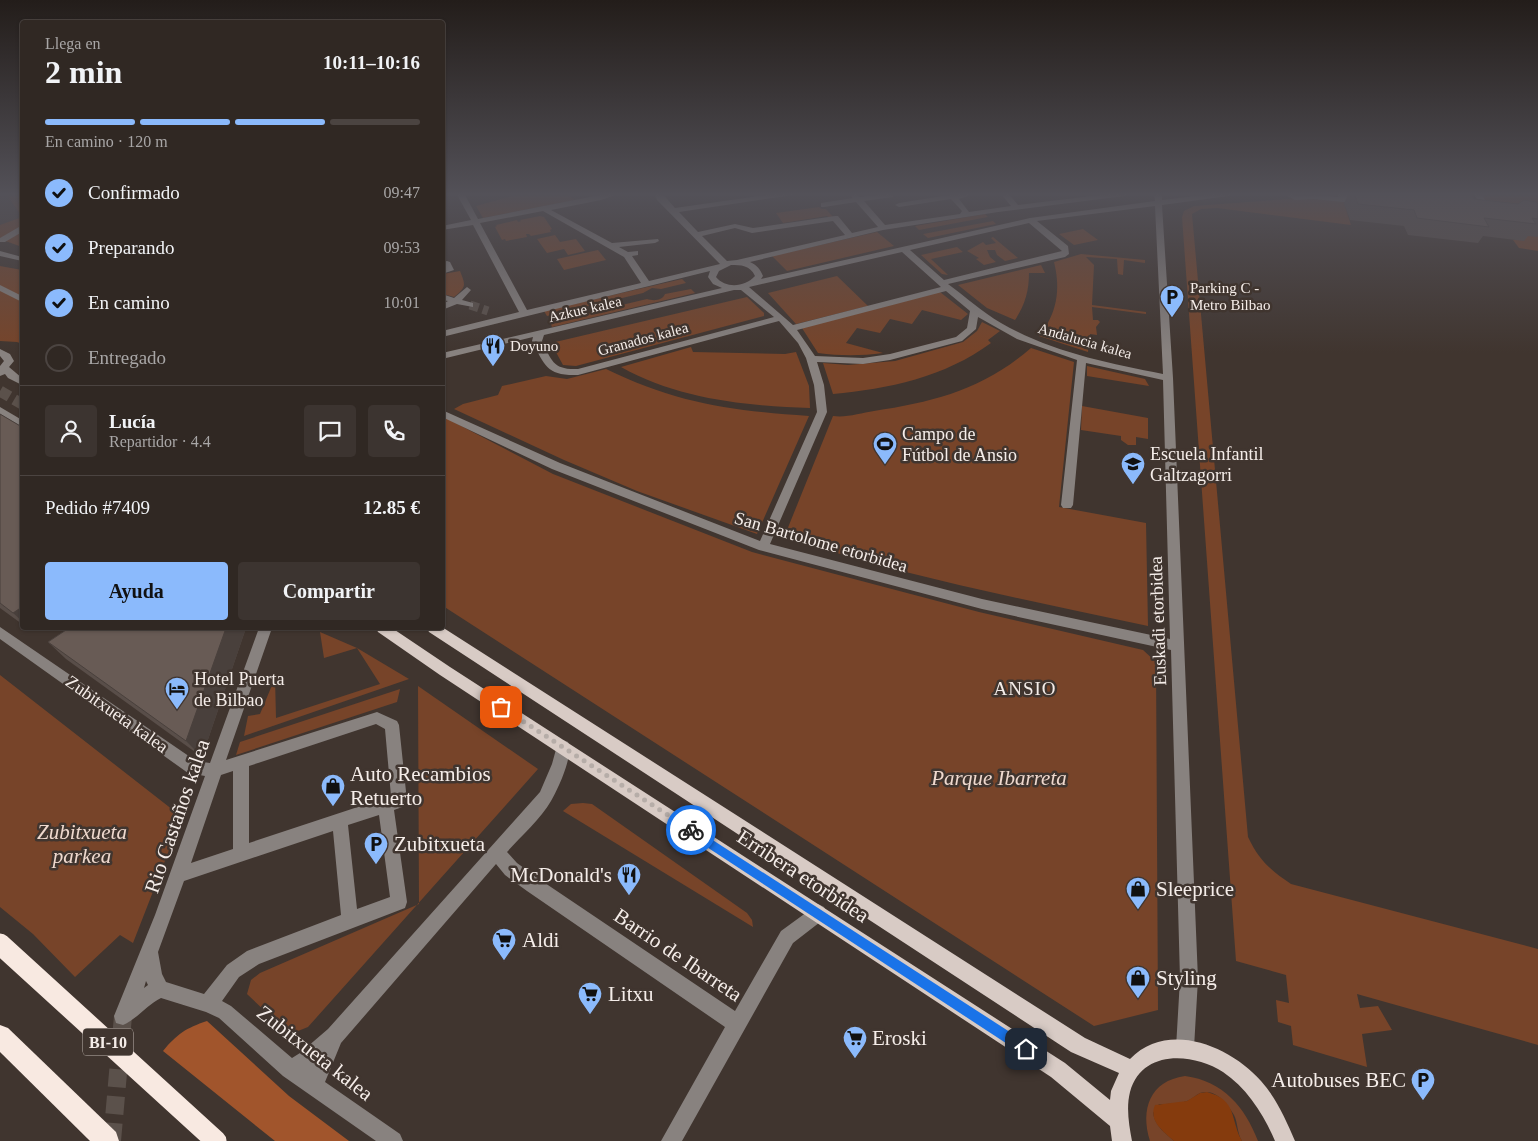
<!DOCTYPE html>
<html lang="es">
<head>
<meta charset="utf-8">
<style>
	body { margin:0; font-family:"Times New Roman",serif; background:#3c3430; color:#f1f3f6; height:100vh; display:flex; flex-direction:column; font-size:19px; white-space:nowrap }
	* { box-sizing:border-box; margin:0 }
	p { font-size:16px; color:#a8a6a6 }
	.icon { flex:none; width:28px; height:28px; fill:none; stroke:currentColor; stroke-width:2; stroke-linecap:round; stroke-linejoin:round }
	.map { position:relative; flex:1; overflow:hidden }
	.sheet { position:absolute; left:20px; top:20px; width:425px; height:610px; display:flex; flex-direction:column; background:#302823; border-radius:5px; box-shadow:0 1px 4px #0004,0 0 0 1px #4b4441 }
	.sheet>* { flex:none }
	.pin { position:absolute; display:grid; place-items:center; width:42px; height:42px; color:#fff; margin:-21px; border-radius:10px; box-shadow:0 2px 8px #0006 }
	.courier { position:absolute; display:grid; place-items:center; width:50px; height:50px; margin:-25px; border:4px solid #1a73e8; border-radius:50%; background:#fff; color:#222; box-shadow:0 1px 6px #0007 }
	.overview em { font-style:normal; font-weight:800 }
	.overview div { display:flex; flex-direction:column-reverse }
	.overview { display:flex; align-items:center; justify-content:space-between; height:85px; padding:0 25px }
	h1 { font-size:32px; font-weight:800; line-height:38px }
	.bar { display:grid; grid-template-columns:repeat(4,1fr); gap:8px 5px; align-content:center; height:60px; padding:0 25px }
	.bar i { height:6px; border-radius:4px; background:#4b4441 }
	.bar .on { background:#8bbafc }
	.bar p { grid-column:span 4 }
	.line { display:flex; align-items:center; gap:12px; padding:0 25px; border-top:1px solid #4b4441 }
	.line div { flex:1 }
	.round { display:grid; place-items:center; flex:none; width:52px; height:52px; border-radius:5px; background:#3c3430 }
	ol { padding:0 25px; list-style:none }
	li { display:flex; align-items:center; gap:15px; height:55px }
	li p { margin-inline-start:auto }
	li .icon { padding:5px; border-radius:50%; background:#8bbafc; color:#111; stroke-width:4 }
	li:last-child { color:#a8a6a6 }
	li i { width:28px; height:28px; border:2px solid #4b4441; border-radius:50% }
	.action { display:flex; gap:10px; margin-top:auto; padding:10px 25px }
	.action a { flex:1; height:58px; border-radius:5px; background:#8bbafc; color:#111; font-size:20px; font-weight:800; line-height:58px; text-align:center }
	.action a+a { background:#3c3430; color:#f1f3f6 }
	.map>svg:first-child { display:block }
	.green { fill:#774429 }
	.forest { fill:#a1552c }
	.water { fill:#853b0d }
	.lines { fill:none; stroke-linecap:round; stroke-linejoin:round }
	.minor-tunnel-far1 { stroke:#5b514b; stroke-width:9; stroke-dasharray:9 4.5; stroke-linecap:butt }
	.minor-tunnel { stroke:#5b514b; stroke-width:18; stroke-dasharray:18 9; stroke-linecap:butt }
	.major-tunnel { stroke:#5b514b; stroke-width:11; stroke-dasharray:11 5.5; stroke-linecap:butt }
	.minor { fill:#88827f; fill-rule:evenodd }
	.major { fill:#d8cbc5; fill-rule:evenodd }
	.highway { fill:#f8e9e1; fill-rule:evenodd }
	.highway-bridge { stroke:#f8e9e1; stroke-width:21 }
	.wall { fill:#594e49 }
	.shaded-wall { fill:#49403c }
	.building { fill:#685b55; stroke:#49403c }
	.route { fill:#1a73e8 }
	.done { stroke:#b6ada8; stroke-width:5; stroke-dasharray:0 9 }
	.labels { text-anchor:middle; dominant-baseline:central; stroke-width:5; stroke-linejoin:round; paint-order:stroke }
	.far-poi-label { font-size:15px; fill:#f5ede9; stroke:#40352f; text-anchor:start }
	.far-street-label { font-size:15px; fill:#f5ede9; stroke:#40352f }
	.shield { fill:#40352f; stroke:#bfb6b1; stroke-width:1 }
	.shield-label { font-size:16px; font-weight:bold; fill:#f5ede9 }
	.poi-label { font-size:18px; fill:#f5ede9; stroke:#40352f; text-anchor:start }
	.street-label { font-size:18px; fill:#f5ede9; stroke:#40352f }
	.neighbourhood-label { font-size:19px; letter-spacing:1px; fill:#f5ede9; stroke:#40352f }
	.near-poi-label { font-size:21px; fill:#f5ede9; stroke:#40352f; text-anchor:start }
	.near-park-label { font-size:21px; font-style:italic; fill:#efd9ce; stroke:#40352f }
	.near-street-label { font-size:21px; fill:#f5ede9; stroke:#40352f }
</style>
</head>
<body>
<div class="map">
<svg width="1538" height="1141" viewBox="0 0 1538 1141">
	<rect width="100%" height="100%" fill="#40352f"/>
	<g class="green">
		<polygon points="0,193 22,193 22,247 0,239"/>
		<polygon points="523,193 565,193 575,200 483,218 476,206"/>
		<polygon points="1477,193 1538,193 1538,251 1519,248 1513,240 1524,240 1483,202"/>
		<path d="M1314,197L1343,200L1351,225L1217,208L1201,209L1192,214L1248,837C1259,860 1270,870 1291,884L1538,949V1045L1357,994L1360,1008L1378,1006L1392,1030L1362,1034L1367,1067L1293,1045L1291,1026L1278,1022L1276,1000L1289,1003L1286,975L1236,961L1182,217L1184,211L1194,206Z"/>
		<polygon points="819,207 822,209 826,209 833,217 829,218 827,216 783,223 776,213"/>
		<polygon points="985,214 988,217 919,230 915,226"/>
		<polygon points="540,216 544,217 552,229 550,230 551,232 531,236 529,234 526,234 527,237 506,241 505,239 502,240 495,227 497,226 496,225 517,220 518,222 521,221 520,220"/>
		<polygon points="993,221 996,224 928,238 923,234"/>
		<polygon points="1083,229 1098,240 1074,245 1059,234"/>
		<polygon points="877,232 894,246 787,271 772,256"/>
		<polygon points="555,235 560,242 576,239 585,251 568,255 564,249 547,253 537,239"/>
		<polygon points="993,237 1018,258 1005,261 997,255 995,250 987,250 990,257 996,262 984,265 976,259 979,258 967,251 983,242 986,245 996,243 991,238"/>
		<polygon points="957,247 963,252 931,259 948,275 942,274 921,255"/>
		<polygon points="598,250 606,260 564,270 557,259"/>
		<path d="M1081,254L1145,260V263L1124,260L1123,275L1118,274L1117,259L1086,257L1094,265L1092,305L1146,312V314L1092,307L1093,320H1098L1100,322L1096,327L1097,335L1090,334L1088,352L1039,336C1057,314 1061,290 1054,262Z"/>
		<path d="M1041,265L1045,273H1029C1029,291 1025,305 1015,320L987,308L958,285Z"/>
		<polygon points="0,266 22,270 22,344 17,342 0,341"/>
		<path d="M460,271C466,286 466,287 454,297L443,294V274Z"/>
		<polygon points="837,276 868,306 796,324 768,293"/>
		<polygon points="682,279 686,283 661,289 652,288 643,293 547,316 544,311"/>
		<path d="M691,289L695,293L552,327L550,322L647,299C653,301 662,301 665,294Z"/>
		<path d="M940,292L968,314L961,320L922,310L912,324L890,319L880,333L857,328L846,343L883,353C861,356 840,356 818,353L802,328Z"/>
		<polygon points="747,297 764,313 764,316 576,366 563,365 551,343"/>
		<path d="M982,322L1000,331L988,340L991,343C945,377 888,389 833,394L823,363L848,365L895,361L963,342L977,331Z"/>
		<path d="M691,347L693,352L785,354L796,352L809,386L810,408C746,406 678,399 621,367Z"/>
		<path d="M1031,348L1074,362L1059,507L1146,523L1148,626C1028,600 906,577 789,538L785,535L833,416C846,418 861,413 874,411C935,402 984,389 1031,348Z"/>
		<polygon points="1087,366 1145,379 1149,386 1087,376"/>
		<path d="M606,369C675,403 733,411 809,416L757,534L637,491L564,460L454,409L463,404L498,395L502,386L546,376L567,379Z"/>
		<polygon points="1082,406 1148,418 1148,439 1136,437 1136,445 1128,445 1121,440 1121,436 1081,430"/>
		<polygon points="442,416 553,474 752,552 979,612 1143,650 1156,662 1158,1010 1094,1026 443,606"/>
		<polygon points="320,632 357,648 409,679 244,736 248,716 260,714 275,678 276,718 380,684 357,648 324,658"/>
		<polygon points="0,675 182,817 133,943 120,935 75,977 33,934 0,907"/>
		<polygon points="418,686 538,769 308,1027 298,1031 286,1031 247,994 251,980 260,973 419,904"/>
		<polygon points="400,689 397,702 236,755 240,742"/>
		<polygon points="583,803 592,804 747,913 752,920 753,927 563,811 571,804"/>
		<path d="M1185,1076C1223,1081 1245,1107 1258,1141H1242C1237,1133 1238,1123 1234,1115C1227,1104 1216,1088 1200,1093C1196,1095 1192,1099 1187,1101C1178,1104 1168,1104 1159,1104L1153,1113C1155,1126 1165,1133 1174,1141H1150C1140,1109 1150,1081 1185,1076Z"/>
	</g>
	<path class="forest" d="M207,1021L289,1096L349,1141H275L163,1051C177,1034 186,1028 207,1021Z"/>
	<path class="water" d="M1207,1092C1238,1100 1230,1120 1242,1141H1174C1164,1132 1148,1121 1155,1105L1187,1101L1200,1093Z"/>
	<g class="lines">
		<polyline class="minor-tunnel-far1" points="470,305 488,311"/>
		<polyline class="minor-tunnel" points="112,1141 123,1016"/>
		<polyline class="major-tunnel" points="0,391 22,404"/>
		<g class="minor">
			<path d="M456,193H464L478,219L610,193H621L601,200L551,210L612,243L658,239L659,241L655,243L619,247L628,252L638,251V255L632,256L649,281L720,264L657,200L654,193H662L675,208L779,193H797L793,195L679,212L698,232L735,224L753,228L835,216H838L852,233L878,227L856,202L824,207H821V203L853,198L850,195L854,193L860,197L893,193V197L864,201L885,225L960,214L962,211L951,199L899,207L895,205L899,203L955,194L976,193L959,199L969,212L1011,206L1000,193H1008L1018,205L1116,193H1136L1132,195L998,212L883,230L750,262C757,265 760,269 763,276L761,279L1030,218L1155,201L1154,193H1162V200L1220,193H1240L1236,195L1162,205L1173,378L1198,979L1194,1048L1192,1055L1185,1057L1178,1055L1176,1048L1180,979L1171,650L982,609L759,550L552,469L442,417V410L560,463L760,541L817,412L814,385L806,358L798,343L779,321L578,375C547,376 545,366 532,341L533,337L442,359V353L722,288L713,284L708,277L710,271L442,337V331L519,312L473,225L442,230V226L471,220ZM1155,206L1163,374C1107,363 1051,352 1001,323C982,312 966,297 948,284L1065,257L1069,254L1068,246L1037,221ZM543,211L624,257L641,283L527,310L480,223ZM833,221L845,235L737,260L727,261L702,236L735,228L752,233ZM1029,223L1062,251L944,280L910,250ZM902,252L941,287L793,325L749,287ZM731,265C741,265 750,265 755,276C745,287 726,289 716,277L719,271ZM734,290H741L774,317L578,369C553,370 552,361 542,341L544,335ZM946,291L970,311L967,328L956,337L890,354L863,358L815,356L797,330ZM978,317L1017,339L1077,360L1061,505L1063,508H1071L1073,505L1086,363L1163,380L1170,639L982,599L770,544L827,412L824,385L817,362L863,364L890,360L962,341L976,329Z"/>
			<polygon points="1282,193 1291,193 1296,196 1314,195 1338,197 1338,194 1341,194 1363,196 1367,198 1363,200 1346,199 1346,202 1343,202 1314,199 1295,200"/>
			<polygon points="1473,193 1481,193 1485,200 1501,203 1497,205 1480,204"/>
			<polygon points="19,227 22,227 22,232 5,242 0,242 0,238"/>
			<polygon points="0,251 22,257 22,261 0,256"/>
			<polygon points="447,261 450,262 454,270 442,274 442,269 445,269 442,267 442,262"/>
			<polygon points="0,285 22,296 22,302 0,291"/>
			<polygon points="467,287 471,290 462,300 473,303 473,307 457,304 442,310 442,304 448,301 442,300 442,294 454,298"/>
			<polygon points="0,349 10,354 14,361 9,367 22,378 22,385 8,378 5,374 0,376 0,366 4,361 0,356"/>
			<polygon points="0,407 22,420 22,427 0,415"/>
			<path d="M0,627L196,761L210,763L259,628H272L226,760L377,712L397,721L399,725L407,801L405,806L394,810L407,902L405,908L259,964L239,977L222,1001L231,1006L292,1058L300,1053L328,1029L540,792L552,764L558,742L563,740L568,742C574,755 558,789 551,801C541,819 520,837 507,852L517,863L539,879L735,1011L781,931L818,904L824,907L827,913L824,919L793,943L682,1141H661L725,1027L527,891L505,875L496,864L341,1043L325,1082L400,1134L403,1141H376L283,1076L219,1018L206,1012L161,998C147,1005 137,1019 123,1025L116,1023L114,1016L155,915L205,776L188,773L0,639ZM376,724L385,729L391,796L249,843V766ZM233,771V849L191,863L221,775ZM379,815L390,897L357,909L348,825ZM333,831L341,915L247,951L227,965L204,994L166,982L162,974L158,952L184,881ZM146,981L148,985L144,988Z"/>
		</g>
		<path class="major" d="M442,627L1085,1038L1130,1059C1168,1020 1230,1046 1261,1081C1277,1099 1286,1120 1295,1141H1275C1264,1115 1247,1088 1223,1072C1193,1053 1142,1049 1130,1092C1126,1108 1129,1125 1132,1141H1112L1110,1126L1051,1077L440,675L378,632L376,628H392L450,667L1065,1063L1110,1100L1111,1091L1119,1073L1071,1052L429,632L427,628Z"/>
		<polygon class="highway" points="0,1025 8,1028 116,1132 119,1141 90,1141 0,1052"/>
		<polyline class="highway-bridge" points="0,944 216,1141"/>
	</g>
	<g class="wall">
		<polygon points="1349,193 1470,193 1474,199 1518,204 1538,204 1538,236 1537,237 1528,236 1524,241 1483,236 1478,243 1408,235 1404,226 1350,220 1344,203"/>
		<polygon points="0,414 22,427 22,624 0,608"/>
		<polygon points="69,628 246,628 202,757 66,659 48,642"/>
	</g>
	<g class="shaded-wall">
		<polygon points="0,193 6,193 22,217 0,225"/>
		<polygon points="22,607 22,621 13,613"/>
		<polygon points="29,628 36,628 32,630"/>
		<polygon points="226,628 246,628 202,757 186,741"/>
	</g>
	<g class="building">
		<polygon points="1354,193 1470,193 1474,199 1518,204 1524,200 1536,202 1538,204 1538,219 1532,218 1536,224 1484,218 1489,227 1417,218 1414,210 1358,204"/>
		<polygon points="0,414 22,427 22,607 13,613 0,603"/>
		<polygon points="69,628 226,628 186,741 48,642"/>
	</g>
	<linearGradient id="sky" x2="0" y2="1"><stop stop-color="#231d1a"/><stop offset="0.55" stop-color="#535158"/><stop offset="1" stop-color="#535158" stop-opacity="0"/></linearGradient>
	<rect width="1538" height="353" fill="url(#sky)"/>
	<polygon class="route" points="691,826 1030,1045 1032,1049 1030,1053 1026,1055 1021,1053 687,834 686,830"/>
	<g class="lines">
		<polyline class="done" points="501,707 691,830"/>
	</g>
	<defs>
		<symbol id="parking-pin" viewBox="-11 -11 22 30"><path d="M0 17L-7.5 6A9.5 9.5 0 1 1 7.5 6Z" fill="#8bbafc" stroke="#40352f"/><path d="M-3.5-5.5H1a3.5 3.5 0 0 1 0 7H-1V5.5H-3.5ZM-1-3.4V-.6H.8a1.4 1.4 0 0 0 0-2.8Z" fill="#111"/></symbol>
		<symbol id="restaurant-pin" viewBox="-11 -11 22 30"><path d="M0 17L-7.5 6A9.5 9.5 0 1 1 7.5 6Z" fill="#8bbafc" stroke="#40352f"/><path d="M-5-6h1v4h1v-4h1v4h1v-4h1v5L-1.5 .5V6h-2V.5L-5-1ZM5-6V6H3V1.5H1.5Q1.5-4 5-6Z" fill="#111"/></symbol>
		<symbol id="stadium-pin" viewBox="-11 -11 22 30"><path d="M0 17L-7.5 6A9.5 9.5 0 1 1 7.5 6Z" fill="#8bbafc" stroke="#40352f"/><path d="M0-5a6.5 5 0 1 0 0 10a6.5 5 0 1 0 0-10ZM-3.5-1.8h7v3.6h-7Z" fill="#111"/></symbol>
		<symbol id="school-pin" viewBox="-11 -11 22 30"><path d="M0 17L-7.5 6A9.5 9.5 0 1 1 7.5 6Z" fill="#8bbafc" stroke="#40352f"/><path d="M0-5L7-2L0 1L-7-2ZM-4 1L0 2.5L4 1V4Q0 6-4 4Z" fill="#111"/></symbol>
		<symbol id="hotel-pin" viewBox="-11 -11 22 30"><path d="M0 17L-7.5 6A9.5 9.5 0 1 1 7.5 6Z" fill="#8bbafc" stroke="#40352f"/><path d="M-6-4.5h1.5V1H6V5H4.5V3h-9V5H-6ZM-4 0a1.8 1.8 0 1 1 3.6 0ZM.5 0V-2.5h3Q6-2.5 6 0Z" fill="#111"/></symbol>
		<symbol id="shop-pin" viewBox="-11 -11 22 30"><path d="M0 17L-7.5 6A9.5 9.5 0 1 1 7.5 6Z" fill="#8bbafc" stroke="#40352f"/><path d="M-5-2.5h2.3a2.7 3.5 0 0 1 5.4 0H5L5.5 6h-11ZM-1.5-2.5h3a1.5 2.3 0 0 0-3 0Z" fill="#111"/></symbol>
		<symbol id="supermarket-pin" viewBox="-11 -11 22 30"><path d="M0 17L-7.5 6A9.5 9.5 0 1 1 7.5 6Z" fill="#8bbafc" stroke="#40352f"/><path d="M-6-5.5h2.5l.6 2H6L4.5 2H-2.5L-4.4-4H-6ZM-1.5 3.2a1.3 1.3 0 1 0 .1 0ZM3 3.2a1.3 1.3 0 1 0 .1 0Z" fill="#111"/></symbol>
	</defs>
	<g fill-rule="evenodd">
		<use href="#parking-pin" x="1158" y="283" width="28" height="38"/>
		<use href="#restaurant-pin" x="479" y="332" width="28" height="38"/>
		<use href="#stadium-pin" x="871" y="430" width="28" height="38"/>
		<use href="#school-pin" x="1119" y="450" width="28" height="38"/>
		<use href="#hotel-pin" x="163" y="675" width="28" height="38"/>
		<use href="#shop-pin" x="319" y="772" width="28" height="38"/>
		<use href="#parking-pin" x="362" y="830" width="28" height="38"/>
		<use href="#restaurant-pin" x="615" y="861" width="28" height="38"/>
		<use href="#shop-pin" x="1124" y="875" width="28" height="38"/>
		<use href="#supermarket-pin" x="490" y="926" width="28" height="38"/>
		<use href="#shop-pin" x="1124" y="964" width="28" height="38"/>
		<use href="#supermarket-pin" x="576" y="980" width="28" height="38"/>
		<use href="#supermarket-pin" x="841" y="1024" width="28" height="38"/>
		<use href="#parking-pin" x="1409" y="1066" width="28" height="38"/>
	</g>
	<g class="labels">
		<g class="far-poi-label">
			<text x="1190" y="288">Parking C -<tspan x="1190" dy="17">Metro Bilbao</tspan></text>
			<text x="510" y="346">Doyuno</text>
		</g>
		<g class="far-street-label">
			<text transform="translate(585 309) rotate(-13)">Azkue kalea</text>
			<text transform="translate(643 339) rotate(-15)">Granados kalea</text>
			<text transform="translate(1085 341) rotate(16)">Andalucia kalea</text>
		</g>
		<rect class="shield" x="83" y="1028.5" width="50" height="27" rx="4"/>
		<g class="shield-label">
			<text x="108" y="1042">BI-10</text>
		</g>
		<g class="poi-label">
			<text x="902" y="434">Campo de<tspan x="902" dy="21">Fútbol de Ansio</tspan></text>
			<text x="1150" y="454">Escuela Infantil<tspan x="1150" dy="21">Galtzagorri</tspan></text>
			<text x="194" y="679">Hotel Puerta<tspan x="194" dy="21">de Bilbao</tspan></text>
		</g>
		<g class="street-label">
			<text transform="translate(821 542) rotate(16)">San Bartolome etorbidea</text>
			<text transform="translate(1158 621) rotate(-92)">Euskadi etorbidea</text>
			<text transform="translate(117 714) rotate(35)">Zubitxueta kalea</text>
		</g>
		<g class="neighbourhood-label">
			<text x="1025" y="688">ANSIO</text>
		</g>
		<g class="near-poi-label">
			<text x="350" y="774">Auto Recambios<tspan x="350" dy="24">Retuerto</tspan></text>
			<text x="394" y="844">Zubitxueta</text>
			<text x="612" y="875" text-anchor="end">McDonald's</text>
			<text x="1156" y="889">Sleeprice</text>
			<text x="522" y="940">Aldi</text>
			<text x="1156" y="978">Styling</text>
			<text x="608" y="994">Litxu</text>
			<text x="872" y="1038">Eroski</text>
			<text x="1406" y="1080" text-anchor="end">Autobuses BEC</text>
		</g>
		<g class="near-park-label">
			<text x="999" y="778">Parque Ibarreta</text>
			<text x="82" y="832">Zubitxueta<tspan x="82" dy="24">parkea</tspan></text>
		</g>
		<g class="near-street-label">
			<text transform="translate(177 816) rotate(-71)">Rio Castaños kalea</text>
			<text transform="translate(803 876) rotate(33)">Erribera etorbidea</text>
			<text transform="translate(678 955) rotate(34)">Barrio de Ibarreta</text>
			<text transform="translate(315 1053) rotate(38)">Zubitxueta kalea</text>
		</g>
	</g>
</svg>
<div class="pin" style="left:501px;top:707px;background:#ea580c"><svg class="icon" aria-label="bag" viewBox="0 0 24 24"><path d="M5 8h14l-1 12H6zM9 8a3 3 0 0 1 6 0"/></svg></div>
<div class="pin" style="left:1026px;top:1049px;background:#1f2937"><svg class="icon" aria-label="home" viewBox="0 0 24 24"><path d="M3 11l9-7 9 7M6 9v11h12V9"/></svg></div>
<div class="courier" style="left:691px;top:830px"><svg class="icon" aria-label="bike" viewBox="0 0 24 24"><circle cx="6" cy="16" r="4"/><circle cx="18" cy="16" r="4"/><path d="M6 16l4-8h5l3 8M10 8l3 8H6M13 5h3"/></svg></div>
<section class="sheet">
<div class="overview"><div><h1>2 min</h1><p>Llega en</p></div><em>10:11–10:16</em></div>
<div class="bar"><i class="on"></i><i class="on"></i><i class="on"></i><i></i><p>En camino · 120 m</p></div>
<ol>
<li><svg class="icon" aria-label="check" viewBox="0 0 24 24"><path d="M5 12l5 5 9-10"/></svg>Confirmado<p>09:47</p></li>
<li><svg class="icon" aria-label="check" viewBox="0 0 24 24"><path d="M5 12l5 5 9-10"/></svg>Preparando<p>09:53</p></li>
<li><svg class="icon" aria-label="check" viewBox="0 0 24 24"><path d="M5 12l5 5 9-10"/></svg>En camino<p>10:01</p></li>
<li><i></i>Entregado</li>
</ol>
<div class="line" style="height:90px"><a class="round"><svg class="icon" aria-label="person" viewBox="0 0 24 24"><circle cx="12" cy="8" r="4"/><path d="M4 21q1-7 8-7t8 7"/></svg></a><div><b>Lucía</b><p>Repartidor · 4.4</p></div><a class="round"><svg class="icon" aria-label="chat" viewBox="0 0 24 24"><path d="M4 5h16v11H9l-5 4z"/></svg></a><a class="round"><svg class="icon" aria-label="phone" viewBox="0 0 24 24"><path d="M5 4h4l2 5-3 2q2 4 5 5l2-3 5 2v4C11 20 4 13 5 4z"/></svg></a></div>
<div class="line" style="height:65px"><div>Pedido #7409</div><b>12.85 €</b></div>
<div class="action"><a>Ayuda</a><a>Compartir</a></div>
</section>
</div>
</body>
</html>
